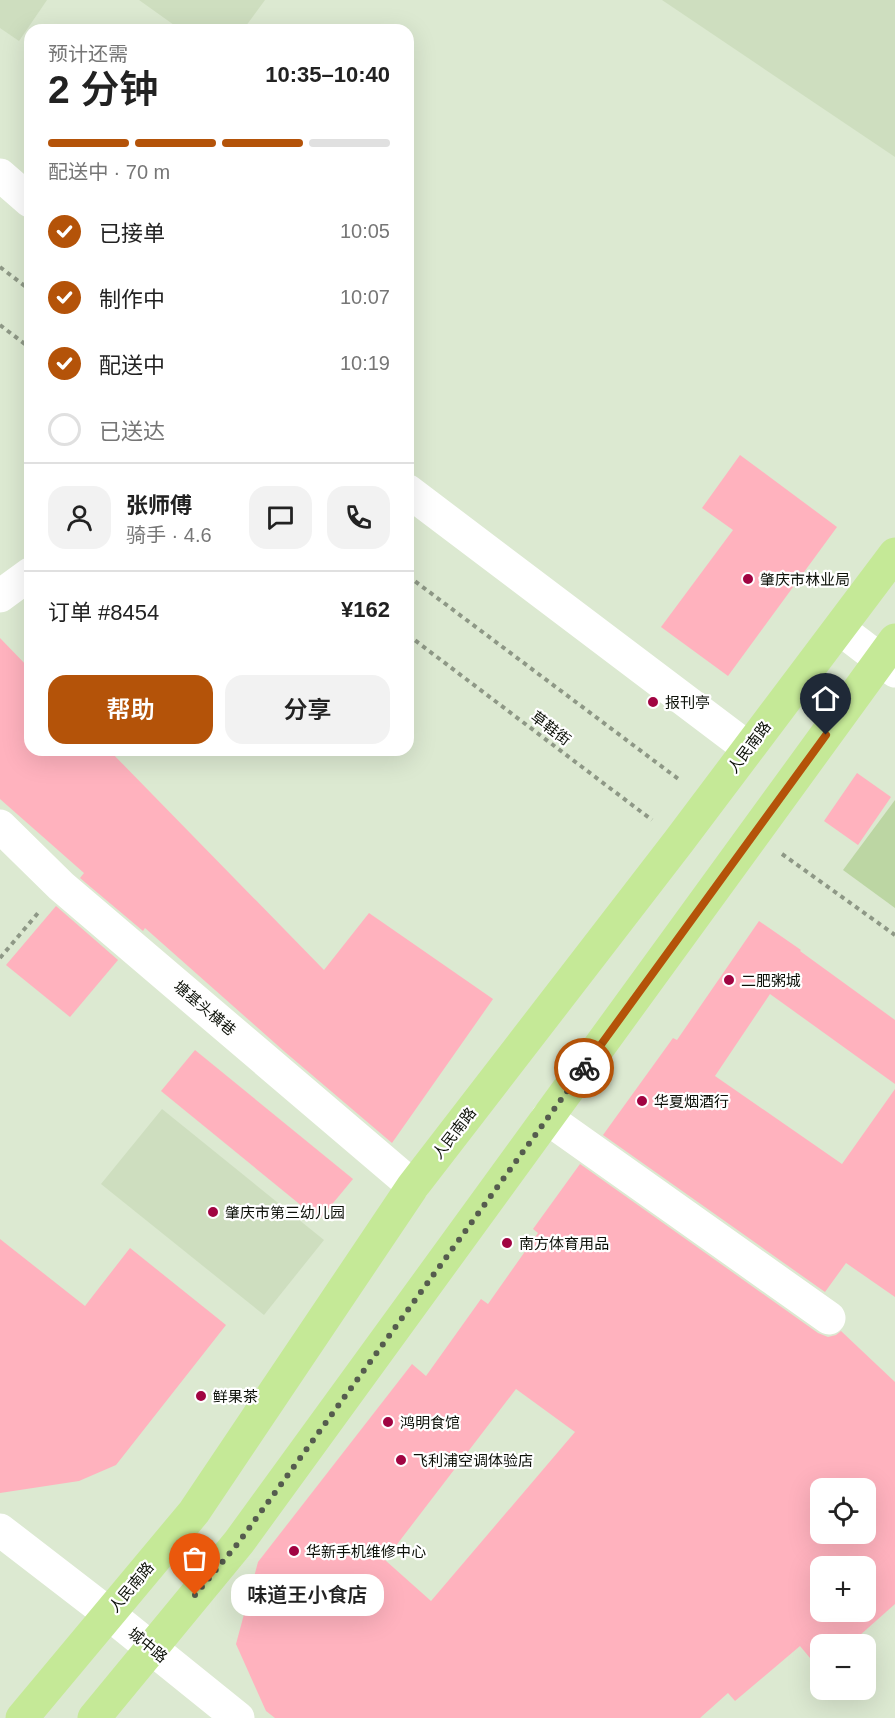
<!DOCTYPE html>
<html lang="zh">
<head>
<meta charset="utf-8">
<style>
	body { margin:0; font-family:Helvetica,"Noto Sans SC",sans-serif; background:#f2f2f2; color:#222; height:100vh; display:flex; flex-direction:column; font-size:22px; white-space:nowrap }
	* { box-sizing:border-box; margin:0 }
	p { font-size:20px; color:#767676 }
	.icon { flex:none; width:33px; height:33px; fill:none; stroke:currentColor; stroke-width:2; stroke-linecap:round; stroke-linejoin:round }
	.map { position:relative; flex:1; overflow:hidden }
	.side { position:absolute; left:24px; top:24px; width:390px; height:732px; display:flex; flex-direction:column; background:#fff; border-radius:18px; box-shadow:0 6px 24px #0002 }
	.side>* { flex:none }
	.controls { position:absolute; left:810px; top:1478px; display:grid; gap:12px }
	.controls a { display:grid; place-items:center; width:66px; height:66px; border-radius:12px; background:#fff; box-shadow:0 6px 24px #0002; font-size:30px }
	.pin { position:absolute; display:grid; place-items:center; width:51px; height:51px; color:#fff; margin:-62px -26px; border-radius:50% 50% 50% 0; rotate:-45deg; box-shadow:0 0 6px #0007 }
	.pin .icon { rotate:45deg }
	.courier { position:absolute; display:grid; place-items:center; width:60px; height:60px; margin:-30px; border:4px solid #b45309; border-radius:50%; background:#fff; color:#222; box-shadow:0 2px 8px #0007 }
	.bubble { position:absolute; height:42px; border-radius:18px; background:#fff; box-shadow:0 6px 24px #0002; font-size:20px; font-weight:600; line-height:42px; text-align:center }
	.summary em { font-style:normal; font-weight:600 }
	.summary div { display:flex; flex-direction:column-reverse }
	.summary { display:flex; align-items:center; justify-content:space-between; height:102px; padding:0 24px }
	h1 { font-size:39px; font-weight:600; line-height:45px }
	.bar { display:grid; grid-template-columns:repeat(4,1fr); gap:9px 6px; align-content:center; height:72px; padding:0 24px }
	.bar i { height:8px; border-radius:4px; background:#e0e0e0 }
	.bar .current { background:#b45309 }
	.bar p { grid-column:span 4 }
	.line { display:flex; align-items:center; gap:15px; padding:0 24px; border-top:2px solid #e0e0e0 }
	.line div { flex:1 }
	.round { display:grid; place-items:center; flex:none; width:63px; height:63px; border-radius:18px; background:#f2f2f2 }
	ol { padding:0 24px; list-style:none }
	li { display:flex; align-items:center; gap:18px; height:66px }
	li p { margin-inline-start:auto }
	li .icon { padding:6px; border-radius:50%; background:#b45309; color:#fff; stroke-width:4 }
	li:last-child { color:#767676 }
	li i { width:33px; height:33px; border:3px solid #e0e0e0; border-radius:50% }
	.action { display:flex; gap:12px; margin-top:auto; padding:12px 24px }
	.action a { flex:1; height:69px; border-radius:18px; background:#b45309; color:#fff; font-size:24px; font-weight:600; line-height:69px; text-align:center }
	.action a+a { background:#f2f2f2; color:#222 }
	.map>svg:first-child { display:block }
	.built { fill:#cedebf }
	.green { fill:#bcd6a3 }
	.building { fill:#ffb2be; fill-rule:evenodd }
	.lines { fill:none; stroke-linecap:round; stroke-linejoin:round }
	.path { stroke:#8e9886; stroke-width:4; stroke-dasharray:4.5 4.5; stroke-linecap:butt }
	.minor { stroke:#fff; stroke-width:33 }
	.major { stroke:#c5e997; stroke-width:33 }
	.done { stroke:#555c4e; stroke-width:6; stroke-dasharray:0 10.8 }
	.route { stroke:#b45309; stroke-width:8 }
	.poi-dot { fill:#a10442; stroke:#fff; stroke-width:2 }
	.labels { text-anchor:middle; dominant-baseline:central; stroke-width:4.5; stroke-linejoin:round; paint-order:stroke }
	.poi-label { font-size:15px; fill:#0c1008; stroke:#fff; text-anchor:start }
	.street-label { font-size:15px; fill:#0c1008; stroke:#fff }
</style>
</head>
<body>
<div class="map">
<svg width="895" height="1718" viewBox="0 0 895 1718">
	<rect width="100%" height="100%" fill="#dce9d1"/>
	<g class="built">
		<polygon points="0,0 47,0 19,41 0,28"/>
		<polygon points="139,0 265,0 243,30 181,30"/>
		<polygon points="662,0 895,0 895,157"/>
		<polygon points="162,1109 324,1240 264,1315 101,1184"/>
	</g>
	<polygon class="green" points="895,800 895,908 843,870"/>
	<g class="building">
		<polygon points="740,455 837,527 728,676 661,627 733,530 702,508"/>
		<polygon points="0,638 30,669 30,750 109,750 324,970 369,913 493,999 392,1143 285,1052 145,928 143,931 80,878 84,873 0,799"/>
		<polygon points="857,773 891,797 858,845 824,821"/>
		<polygon points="56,906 118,960 70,1017 6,965"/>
		<polygon points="759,921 801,950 800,951 895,1020 895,1084 770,994 715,1076 842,1164 895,1089 895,1297 846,1263 825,1292 603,1135 673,1038 677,1040"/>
		<polygon points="195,1050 353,1179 319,1220 161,1091"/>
		<path d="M580,1164L818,1333L828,1337L836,1335L841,1331L895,1382V1604L850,1644H820V1670L800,1646L735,1701L728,1693L700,1718H275L266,1711L236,1644L258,1562L412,1364L426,1376L481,1299L488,1304L538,1233L533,1229ZM516,1389L575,1432L431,1601L385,1560ZM820,1488H866V1533H820ZM820,1566H866V1611H820Z"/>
		<polygon points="0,1239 85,1306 130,1248 226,1325 116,1465 79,1481 0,1493"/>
	</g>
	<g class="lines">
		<g class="path">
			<polyline points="0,267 30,290"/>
			<polyline points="0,325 30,348"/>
			<polyline points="408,576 681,781"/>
			<polyline points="408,635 652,820"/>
			<polyline points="782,854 895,935"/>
			<polyline points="0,958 38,913"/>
		</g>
		<g class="minor">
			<polyline points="0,175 30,201"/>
			<polyline points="408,491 748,748"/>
			<polyline points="0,596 30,574"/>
			<polyline points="840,629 895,671"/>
			<polyline points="0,826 61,886 413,1186"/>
			<polyline points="547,1118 829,1318"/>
			<polyline points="0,1530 109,1614 238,1718"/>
		</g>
		<g class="major">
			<polyline points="22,1718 194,1512 413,1186 679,841 895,554"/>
			<polyline points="94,1718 239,1542 895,640"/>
		</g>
	</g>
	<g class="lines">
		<polyline class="done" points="195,1595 239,1542 584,1068"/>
		<polyline class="route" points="584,1068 826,735"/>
	</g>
	<g class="poi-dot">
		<circle cx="748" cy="579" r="6"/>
		<circle cx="653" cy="702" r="6"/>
		<circle cx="729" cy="980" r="6"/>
		<circle cx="642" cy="1101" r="6"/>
		<circle cx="213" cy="1212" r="6"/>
		<circle cx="507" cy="1243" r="6"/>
		<circle cx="201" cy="1396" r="6"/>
		<circle cx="388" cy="1422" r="6"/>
		<circle cx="401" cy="1460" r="6"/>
		<circle cx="294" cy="1551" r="6"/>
	</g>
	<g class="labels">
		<g class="poi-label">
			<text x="760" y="579">肇庆市林业局</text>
			<text x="665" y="702">报刊亭</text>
			<text x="741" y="980">二肥粥城</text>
			<text x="654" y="1101">华夏烟酒行</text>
			<text x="225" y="1212">肇庆市第三幼儿园</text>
			<text x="519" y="1243">南方体育用品</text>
			<text x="213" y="1396">鲜果茶</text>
			<text x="400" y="1422">鸿明食馆</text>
			<text x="413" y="1460">飞利浦空调体验店</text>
			<text x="306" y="1551">华新手机维修中心</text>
		</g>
		<g class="street-label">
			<text transform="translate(551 728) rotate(37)">草鞋街</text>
			<text transform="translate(749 747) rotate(-53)">人民南路</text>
			<text transform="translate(205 1008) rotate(40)">塘基头横巷</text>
			<text transform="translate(454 1133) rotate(-52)">人民南路</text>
			<text transform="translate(131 1587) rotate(-50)">人民南路</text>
			<text transform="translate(148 1645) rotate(39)">城中路</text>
		</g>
	</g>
</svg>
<div class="controls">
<a><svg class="icon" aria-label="locate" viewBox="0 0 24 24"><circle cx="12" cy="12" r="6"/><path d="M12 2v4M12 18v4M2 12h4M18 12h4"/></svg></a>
<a>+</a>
<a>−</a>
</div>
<div class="pin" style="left:195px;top:1595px;background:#ea580c"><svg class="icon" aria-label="bag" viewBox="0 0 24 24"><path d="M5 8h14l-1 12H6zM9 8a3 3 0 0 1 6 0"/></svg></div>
<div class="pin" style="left:826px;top:735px;background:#1f2937"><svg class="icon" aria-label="home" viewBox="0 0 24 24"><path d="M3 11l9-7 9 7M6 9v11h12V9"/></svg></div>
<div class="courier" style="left:584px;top:1068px"><svg class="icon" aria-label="bike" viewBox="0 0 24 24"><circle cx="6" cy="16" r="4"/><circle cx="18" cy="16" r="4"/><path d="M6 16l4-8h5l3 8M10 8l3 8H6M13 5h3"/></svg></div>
<div class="bubble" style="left:231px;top:1574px;width:153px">味道王小食店</div>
<section class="side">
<div class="summary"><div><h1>2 分钟</h1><p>预计还需</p></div><em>10:35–10:40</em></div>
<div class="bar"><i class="current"></i><i class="current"></i><i class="current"></i><i></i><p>配送中 · 70 m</p></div>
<ol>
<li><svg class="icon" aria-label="check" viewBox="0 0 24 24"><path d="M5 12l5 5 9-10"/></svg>已接单<p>10:05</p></li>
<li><svg class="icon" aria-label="check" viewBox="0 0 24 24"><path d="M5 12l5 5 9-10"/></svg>制作中<p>10:07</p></li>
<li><svg class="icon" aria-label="check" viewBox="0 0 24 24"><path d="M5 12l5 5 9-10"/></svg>配送中<p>10:19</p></li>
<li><i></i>已送达</li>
</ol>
<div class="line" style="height:108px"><a class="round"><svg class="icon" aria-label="person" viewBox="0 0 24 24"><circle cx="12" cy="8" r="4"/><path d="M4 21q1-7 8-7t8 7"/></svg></a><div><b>张师傅</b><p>骑手 · 4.6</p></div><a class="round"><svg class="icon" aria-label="chat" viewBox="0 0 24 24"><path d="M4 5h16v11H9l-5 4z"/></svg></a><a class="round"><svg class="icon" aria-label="phone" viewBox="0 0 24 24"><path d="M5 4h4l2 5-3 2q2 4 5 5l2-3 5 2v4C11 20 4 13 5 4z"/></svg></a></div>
<div class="line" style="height:78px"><div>订单 #8454</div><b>¥162</b></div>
<div class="action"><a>帮助</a><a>分享</a></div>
</section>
</div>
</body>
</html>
